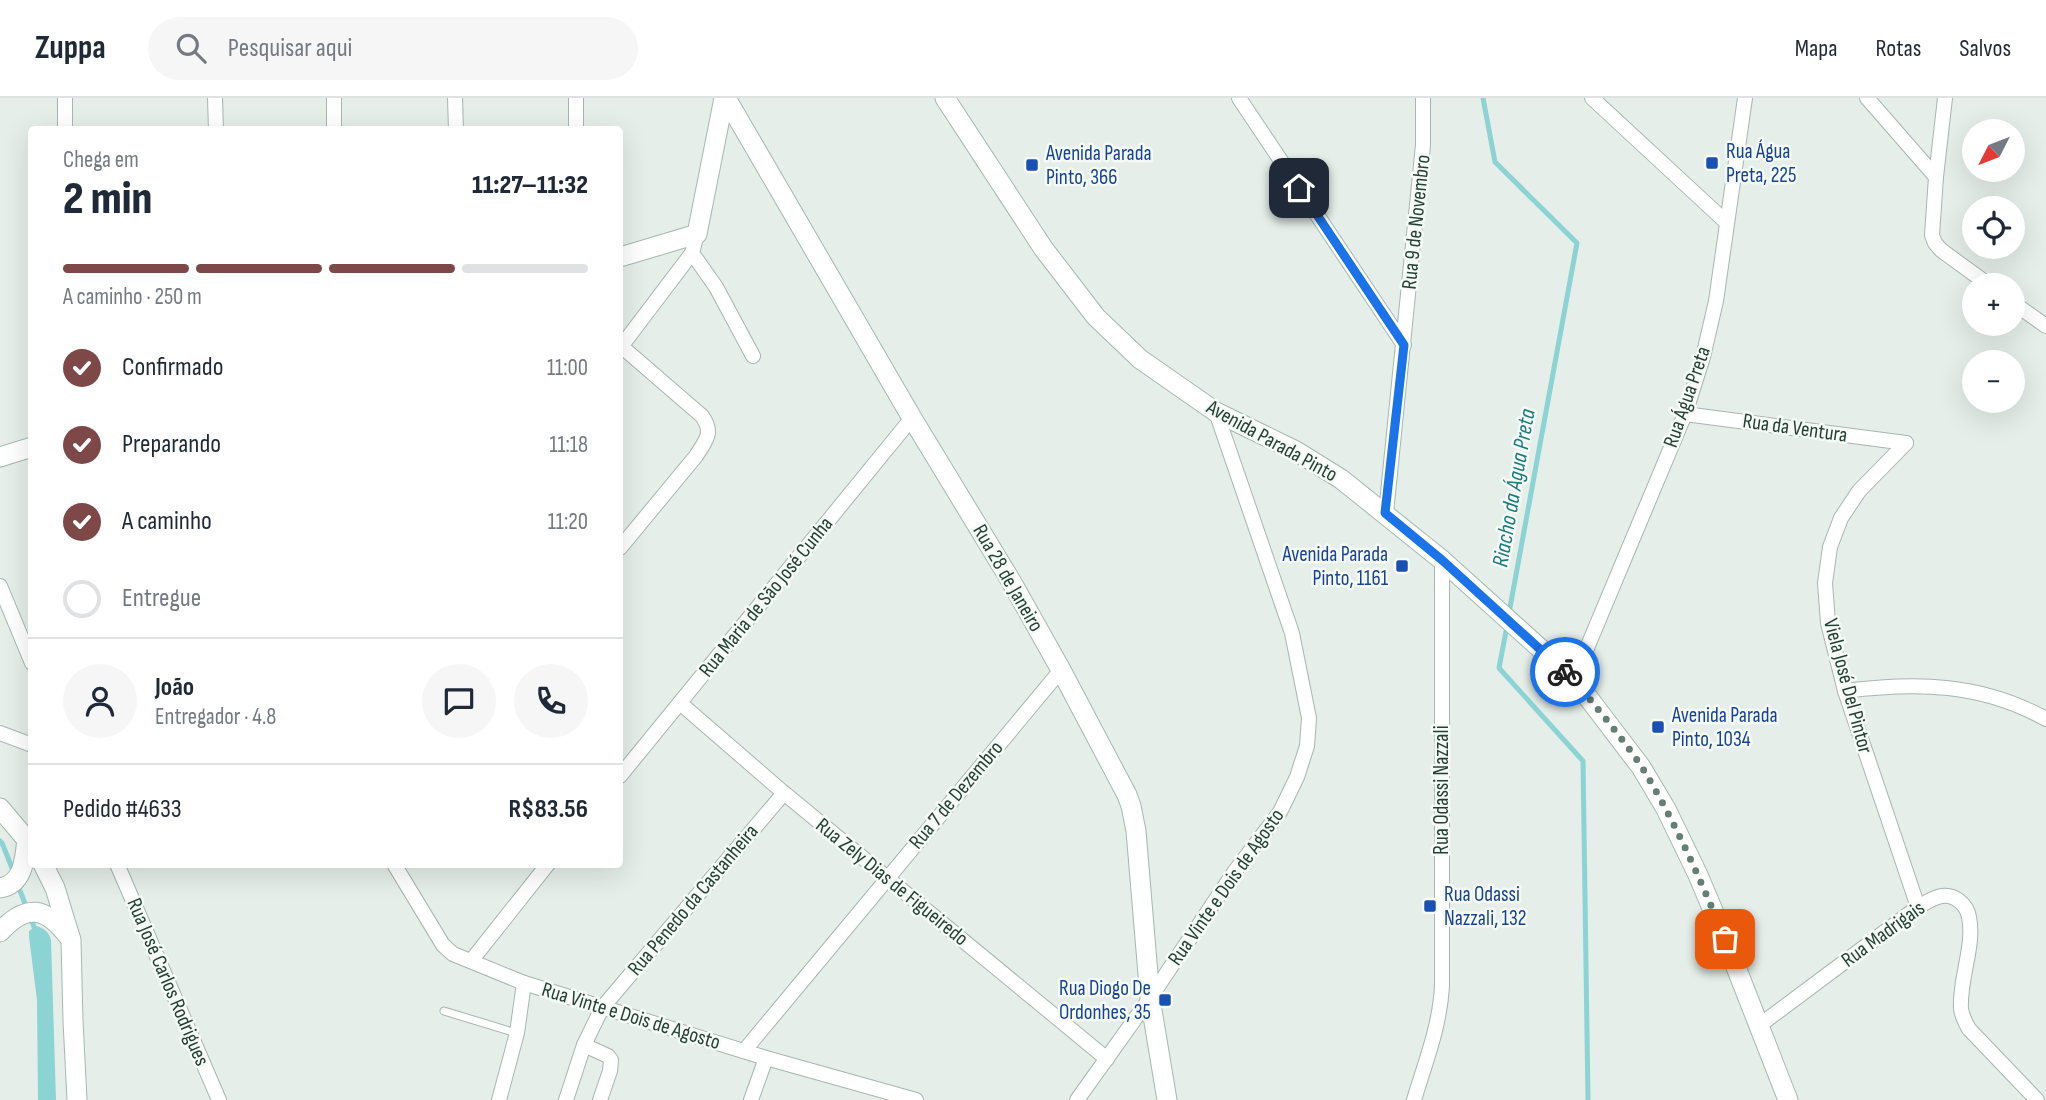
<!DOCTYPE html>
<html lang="pt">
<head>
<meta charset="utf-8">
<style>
	body { margin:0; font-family:"Sofia Sans Condensed",sans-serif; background:#f6f6f7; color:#1f2937; height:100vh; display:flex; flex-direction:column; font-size:26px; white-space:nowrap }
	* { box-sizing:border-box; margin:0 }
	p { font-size:23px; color:#747a83 }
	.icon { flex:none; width:38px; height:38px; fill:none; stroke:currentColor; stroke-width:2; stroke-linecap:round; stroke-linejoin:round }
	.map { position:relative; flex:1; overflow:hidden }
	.side { position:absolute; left:28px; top:28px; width:595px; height:742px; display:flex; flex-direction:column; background:#fff; border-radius:7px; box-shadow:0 7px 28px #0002 }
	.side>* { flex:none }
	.needle { width:46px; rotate:228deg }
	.controls { position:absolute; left:1962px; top:21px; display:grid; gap:14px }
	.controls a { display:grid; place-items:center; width:63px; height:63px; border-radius:50%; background:#fff; box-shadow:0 7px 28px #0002; font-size:35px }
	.pin { position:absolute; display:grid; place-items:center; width:60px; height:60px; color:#fff; margin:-30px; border-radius:14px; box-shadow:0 4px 10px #0006 }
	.courier { position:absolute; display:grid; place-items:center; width:70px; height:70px; margin:-35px; border:5px solid #1a73e8; border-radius:50%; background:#fff; color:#222; box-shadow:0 2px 9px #0007 }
	.overview em { font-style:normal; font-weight:800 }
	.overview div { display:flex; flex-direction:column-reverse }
	.overview { display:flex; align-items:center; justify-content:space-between; height:119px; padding:0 35px }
	h1 { font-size:46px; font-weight:800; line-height:52px }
	.bar { display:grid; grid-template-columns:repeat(4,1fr); gap:10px 7px; align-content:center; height:84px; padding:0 35px }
	.bar i { height:9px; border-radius:5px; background:#e0e1e3 }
	.bar .active { background:#7f4848 }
	.bar p { grid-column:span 4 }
	.line { display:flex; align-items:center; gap:18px; padding:0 35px; border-top:2px solid #e0e1e3 }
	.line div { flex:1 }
	.round { display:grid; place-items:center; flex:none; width:74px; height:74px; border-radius:37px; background:#f6f6f7 }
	ol { padding:0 35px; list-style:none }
	li { display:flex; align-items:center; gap:21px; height:77px }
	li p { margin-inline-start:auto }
	li .icon { padding:7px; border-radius:50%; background:#7f4848; color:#fff; stroke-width:4 }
	li:last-child { color:#747a83 }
	li i { width:38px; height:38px; border:4px solid #e0e1e3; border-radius:50% }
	header { display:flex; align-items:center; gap:42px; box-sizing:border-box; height:98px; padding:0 35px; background:#fff; border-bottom:2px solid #e0e1e3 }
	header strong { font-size:33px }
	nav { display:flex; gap:38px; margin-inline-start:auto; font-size:24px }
	.search { width:490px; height:63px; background:#f6f6f7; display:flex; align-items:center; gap:18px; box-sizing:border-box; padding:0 24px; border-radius:38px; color:#747a83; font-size:26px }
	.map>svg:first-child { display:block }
	.water { fill:#8cd3d4 }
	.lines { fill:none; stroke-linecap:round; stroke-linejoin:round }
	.stream { stroke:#8cd3d4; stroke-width:5 }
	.lane-casing { stroke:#a7b7af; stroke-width:9 }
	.street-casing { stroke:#a7b7af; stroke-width:16 }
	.secondary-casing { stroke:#a3baaf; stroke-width:21 }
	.lane { stroke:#fff; stroke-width:7 }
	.street { stroke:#fff; stroke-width:14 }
	.secondary { stroke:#fff; stroke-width:19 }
	.done { stroke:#677e74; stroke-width:7; stroke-dasharray:0 12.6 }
	.route { stroke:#1a73e8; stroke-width:9 }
	.transit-dot { fill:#1a4fb4; stroke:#f6faf7; stroke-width:2.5 }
	.labels { text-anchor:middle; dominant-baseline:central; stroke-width:5; stroke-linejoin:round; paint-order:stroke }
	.transit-label { font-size:21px; fill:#164399; stroke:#f6faf7; text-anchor:start }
	.street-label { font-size:21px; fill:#234135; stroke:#f6faf7 }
	.water-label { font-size:23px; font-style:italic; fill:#1b7c7f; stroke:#f6faf7 }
</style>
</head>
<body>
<header>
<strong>Zuppa</strong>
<div class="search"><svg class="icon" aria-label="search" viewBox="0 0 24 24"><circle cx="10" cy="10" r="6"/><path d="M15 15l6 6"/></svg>Pesquisar aqui</div>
<nav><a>Mapa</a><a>Rotas</a><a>Salvos</a></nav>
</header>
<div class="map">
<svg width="2046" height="1002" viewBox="0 0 2046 1002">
	<rect width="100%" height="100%" fill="#e5eee9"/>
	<path class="water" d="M36,828C44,830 49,834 51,842L56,1002H38L37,902L29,839V833Z"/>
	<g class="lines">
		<g class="stream">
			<polyline points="1483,0 1495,64 1577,145 1509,515"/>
			<polyline points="1507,528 1499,570 1583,663 1588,1002"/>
			<polyline points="0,743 2,745 14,775"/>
			<polyline points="17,785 36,834"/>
		</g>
		<defs>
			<polyline id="lane" points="444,913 516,935"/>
			<g id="street">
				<polyline points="65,0 65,32"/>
				<polyline points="215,0 216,32"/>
				<polyline points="334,0 334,32"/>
				<polyline points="455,0 456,32"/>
				<polyline points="576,0 576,32"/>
				<polyline points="1239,0 1404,247"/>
				<polyline points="1592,0 1726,124"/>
				<polyline points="1867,0 1936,79"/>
				<polyline points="1945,0 1936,79 1932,137 1935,145 1941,152 1989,187"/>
				<polyline points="692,155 716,189 753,258"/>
				<polyline points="2012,204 2046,228"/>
				<polyline points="620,250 692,155 697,136"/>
				<polyline points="1685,316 1906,345"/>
				<polyline points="1906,345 1859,393 1841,420 1830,449 1825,485 1828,525 1845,593 1918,809"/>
				<polyline points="1386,415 1423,47 1423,0"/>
				<path d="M620,450L696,358C706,342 714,335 702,318L621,248"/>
				<polyline points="0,488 32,565"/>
				<polyline points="1574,581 1685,316 1703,259 1716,203 1745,0"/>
				<path d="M1845,593C1917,584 1981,585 2046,621"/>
				<polyline points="680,605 784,695 1107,961"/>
				<polyline points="0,635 32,647"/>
				<polyline points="620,678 912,320"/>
				<polyline points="117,766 219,1002"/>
				<polyline points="394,766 443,847 453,856 524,885 766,960 916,1002"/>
				<polyline points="471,863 548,766"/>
				<path d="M1760,927L1918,809C1925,805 1934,799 1942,798C1955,796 1967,807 1969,819C1975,848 1959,881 1961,911C1962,918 1965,924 1969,931L2037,1002"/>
				<polyline points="584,947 608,958 611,962 610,973 600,1002"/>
				<polyline points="744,953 1061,572"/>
				<polyline points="499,1002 517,935 524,885"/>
				<polyline points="566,1002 584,947 602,910 784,695"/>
				<polyline points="751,1002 766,960"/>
				<polyline points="1077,1002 1150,900 1235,773 1280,714 1297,679 1307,648 1309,620 1292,535 1216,314"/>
				<path d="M1414,1002C1425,965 1440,928 1442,888V462"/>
			</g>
			<g id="secondary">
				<polyline points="726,0 912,320 1011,483 1061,572 1127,697 1131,708 1136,733 1150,900 1167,1002"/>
				<polyline points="945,0 1043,150 1096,219 1140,261 1216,314 1296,353 1341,381 1442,462 1574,581 1641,669 1666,711 1698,777 1725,841 1788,1002"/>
				<polyline points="620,159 697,136 724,0"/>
				<polyline points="0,359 32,349"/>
				<polyline points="0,710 32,748"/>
				<polyline points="43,766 55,790 71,842 73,923 77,1002"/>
				<path d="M0,790C24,786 25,760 27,740"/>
				<path d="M0,834C26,805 46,809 68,838"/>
			</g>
		</defs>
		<use href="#lane" class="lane-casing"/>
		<use href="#street" class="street-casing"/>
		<use href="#secondary" class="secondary-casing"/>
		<use href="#lane" class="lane"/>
		<use href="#street" class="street"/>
		<use href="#secondary" class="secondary"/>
	</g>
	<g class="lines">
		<path class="done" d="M1565,574L1574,581C1597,611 1623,640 1643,671C1676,725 1701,783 1725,841"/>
		<polyline class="route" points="1299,90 1404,247 1385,415 1442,462 1565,574"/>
	</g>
	<g class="transit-dot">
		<rect x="1705" y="58" width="14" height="14" rx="3.5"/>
		<rect x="1025" y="60" width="14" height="14" rx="3.5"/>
		<rect x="1395" y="461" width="14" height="14" rx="3.5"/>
		<rect x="1651" y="622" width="14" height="14" rx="3.5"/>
		<rect x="1423" y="801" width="14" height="14" rx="3.5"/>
		<rect x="1158" y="895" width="14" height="14" rx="3.5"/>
	</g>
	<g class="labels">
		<g class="transit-label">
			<text x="1726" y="53">Rua Água<tspan x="1726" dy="24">Preta, 225</tspan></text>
			<text x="1046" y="55">Avenida Parada<tspan x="1046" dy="24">Pinto, 366</tspan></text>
			<text x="1388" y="456" text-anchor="end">Avenida Parada<tspan x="1388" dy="24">Pinto, 1161</tspan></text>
			<text x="1672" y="617">Avenida Parada<tspan x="1672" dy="24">Pinto, 1034</tspan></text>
			<text x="1444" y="796">Rua Odassi<tspan x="1444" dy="24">Nazzali, 132</tspan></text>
			<text x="1151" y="890" text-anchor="end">Rua Diogo De<tspan x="1151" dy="24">Ordonhes, 35</tspan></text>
		</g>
		<g class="street-label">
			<text transform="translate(1416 124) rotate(-84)">Rua 9 de Novembro</text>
			<text transform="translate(1687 299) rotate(-71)">Rua Água Preta</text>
			<text transform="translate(1795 330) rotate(8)">Rua da Ventura</text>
			<text transform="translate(1272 343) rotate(29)">Avenida Parada Pinto</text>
			<text transform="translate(1008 480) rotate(60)">Rua 28 de Janeiro</text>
			<text transform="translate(766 499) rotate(-51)">Rua Maria de São José Cunha</text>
			<text transform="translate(1848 588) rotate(75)">Viela José Del Pintor</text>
			<text transform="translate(1441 692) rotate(-90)">Rua Odassi Nazzali</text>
			<text transform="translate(956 697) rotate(-50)">Rua 7 de Dezembro</text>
			<text transform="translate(892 784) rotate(39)">Rua Zely Dias de Figueiredo</text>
			<text transform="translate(1226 789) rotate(-55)">Rua Vinte e Dois de Agosto</text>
			<text transform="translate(693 802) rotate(-50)">Rua Penedo da Castanheira</text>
			<text transform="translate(1883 836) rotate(-36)">Rua Madrigais</text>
			<text transform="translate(168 884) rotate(67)">Rua José Carlos Rodrigues</text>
			<text transform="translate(631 918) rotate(17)">Rua Vinte e Dois de Agosto</text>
		</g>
		<g class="water-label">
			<text transform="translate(1514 390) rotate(-80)">Riacho da Água Preta</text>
		</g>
	</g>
</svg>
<div class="controls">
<a><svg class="needle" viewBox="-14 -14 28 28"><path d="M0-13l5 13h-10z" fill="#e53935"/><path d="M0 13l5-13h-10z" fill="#747a83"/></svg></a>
<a><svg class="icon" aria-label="locate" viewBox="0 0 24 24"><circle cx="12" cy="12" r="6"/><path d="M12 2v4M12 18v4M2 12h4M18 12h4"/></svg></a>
<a>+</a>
<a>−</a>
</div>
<div class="pin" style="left:1725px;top:841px;background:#ea580c"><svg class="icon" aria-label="bag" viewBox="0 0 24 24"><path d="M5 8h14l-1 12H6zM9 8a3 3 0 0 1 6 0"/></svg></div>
<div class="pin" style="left:1299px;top:90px;background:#1f2937"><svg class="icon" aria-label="home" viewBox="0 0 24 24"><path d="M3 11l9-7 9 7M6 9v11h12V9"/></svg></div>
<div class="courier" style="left:1565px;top:574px"><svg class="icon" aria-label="bike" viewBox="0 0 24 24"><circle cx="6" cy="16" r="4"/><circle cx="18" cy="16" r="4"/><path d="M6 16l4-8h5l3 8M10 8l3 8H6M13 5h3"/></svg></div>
<section class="side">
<div class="overview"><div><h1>2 min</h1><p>Chega em</p></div><em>11:27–11:32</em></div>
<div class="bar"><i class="active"></i><i class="active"></i><i class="active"></i><i></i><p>A caminho · 250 m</p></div>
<ol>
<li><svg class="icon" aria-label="check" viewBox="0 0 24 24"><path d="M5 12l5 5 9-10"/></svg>Confirmado<p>11:00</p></li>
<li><svg class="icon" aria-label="check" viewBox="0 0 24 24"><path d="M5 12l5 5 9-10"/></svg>Preparando<p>11:18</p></li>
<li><svg class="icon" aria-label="check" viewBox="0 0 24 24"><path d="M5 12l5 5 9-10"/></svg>A caminho<p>11:20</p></li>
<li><i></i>Entregue</li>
</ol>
<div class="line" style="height:126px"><a class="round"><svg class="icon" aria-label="person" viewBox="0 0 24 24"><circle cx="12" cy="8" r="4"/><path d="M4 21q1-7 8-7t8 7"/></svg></a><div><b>João</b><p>Entregador · 4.8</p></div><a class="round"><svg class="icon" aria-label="chat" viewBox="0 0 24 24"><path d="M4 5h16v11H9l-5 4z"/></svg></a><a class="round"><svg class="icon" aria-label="phone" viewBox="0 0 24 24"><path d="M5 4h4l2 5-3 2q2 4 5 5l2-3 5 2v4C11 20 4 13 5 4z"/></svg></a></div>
<div class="line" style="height:91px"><div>Pedido #4633</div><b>R$83.56</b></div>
</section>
</div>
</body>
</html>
